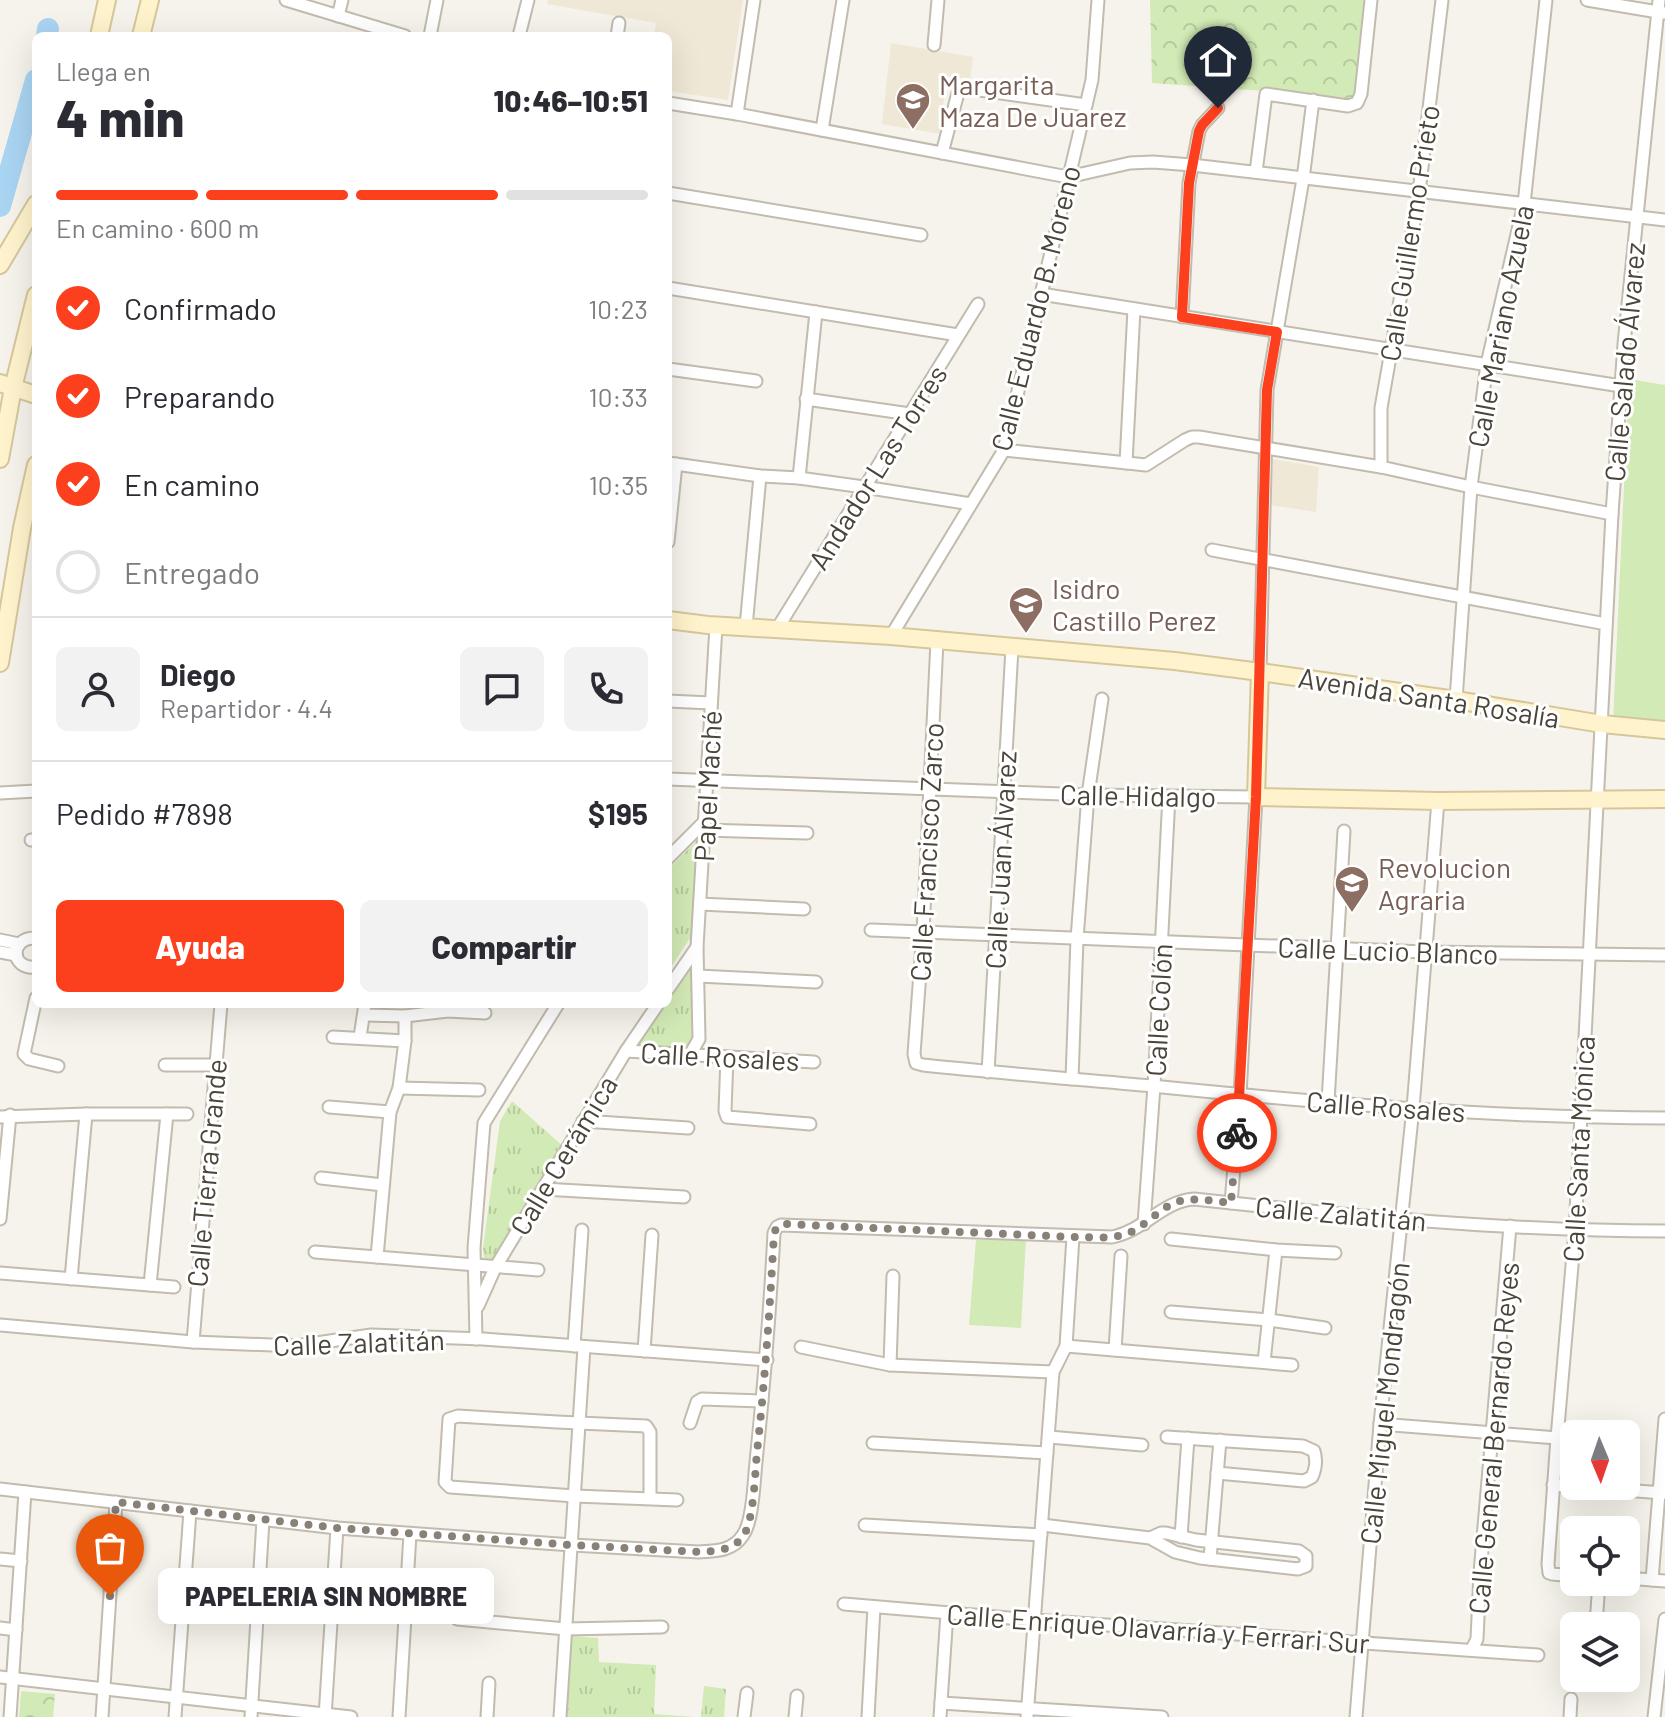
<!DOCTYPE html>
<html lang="es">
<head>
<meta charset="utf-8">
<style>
	body { margin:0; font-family:Barlow,sans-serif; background:#f2f2f3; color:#2b2b33; height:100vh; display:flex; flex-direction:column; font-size:30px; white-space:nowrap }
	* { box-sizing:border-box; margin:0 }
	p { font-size:26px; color:#7c7c81 }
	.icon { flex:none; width:44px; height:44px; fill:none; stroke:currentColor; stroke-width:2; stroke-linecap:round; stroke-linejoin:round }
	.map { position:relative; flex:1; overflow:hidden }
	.panel { position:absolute; left:32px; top:32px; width:640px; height:976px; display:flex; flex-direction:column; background:#fff; border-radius:12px; box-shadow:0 8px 32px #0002 }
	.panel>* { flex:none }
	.needle { width:52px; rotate:178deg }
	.tools { position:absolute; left:1560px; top:1420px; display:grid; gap:16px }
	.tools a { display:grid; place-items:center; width:80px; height:80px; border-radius:12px; background:#fff; box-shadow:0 8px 32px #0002; font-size:40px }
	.pin { position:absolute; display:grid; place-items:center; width:68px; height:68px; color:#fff; margin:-82px -34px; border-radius:50% 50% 50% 0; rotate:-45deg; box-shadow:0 0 8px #0007 }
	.pin .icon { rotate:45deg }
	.courier { position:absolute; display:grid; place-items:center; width:80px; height:80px; margin:-40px; border:6px solid #fc3f1d; border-radius:50%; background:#fff; color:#222; box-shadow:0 2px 10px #0007 }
	.bubble { position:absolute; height:56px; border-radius:12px; background:#fff; box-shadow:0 8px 32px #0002; font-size:26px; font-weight:800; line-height:56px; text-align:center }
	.head em { font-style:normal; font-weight:800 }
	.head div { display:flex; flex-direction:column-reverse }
	.head { display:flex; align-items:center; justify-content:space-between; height:136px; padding:0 24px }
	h1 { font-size:52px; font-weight:800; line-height:60px }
	.bar { display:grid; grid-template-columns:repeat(4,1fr); gap:12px 8px; align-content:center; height:96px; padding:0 24px }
	.bar i { height:10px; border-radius:6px; background:#e1e1e2 }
	.bar .current { background:#fc3f1d }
	.bar p { grid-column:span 4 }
	.line { display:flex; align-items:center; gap:20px; padding:0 24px; border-top:2px solid #e1e1e2 }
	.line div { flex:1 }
	.round { display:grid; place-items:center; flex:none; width:84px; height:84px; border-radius:12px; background:#f2f2f3 }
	ol { padding:0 24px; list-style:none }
	li { display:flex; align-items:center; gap:24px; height:88px }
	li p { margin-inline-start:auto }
	li .icon { padding:8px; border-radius:50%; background:#fc3f1d; color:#fff; stroke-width:4 }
	li:last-child { color:#7c7c81 }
	li i { width:44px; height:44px; border:4px solid #e1e1e2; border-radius:50% }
	.cta { display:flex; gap:16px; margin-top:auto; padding:16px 24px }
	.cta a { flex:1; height:92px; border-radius:12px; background:#fc3f1d; color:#fff; font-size:32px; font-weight:800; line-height:92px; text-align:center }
	.cta a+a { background:#f2f2f3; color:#2b2b33 }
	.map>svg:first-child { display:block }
	.education { fill:#efe8d6 }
	.grass { fill:url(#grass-tufts) }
	.forest { fill:url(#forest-crowns) }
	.pitch { fill:#d2eab5 }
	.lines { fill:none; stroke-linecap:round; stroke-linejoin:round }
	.river { stroke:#a9d4f2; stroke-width:22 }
	.street-casing { stroke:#c2bbae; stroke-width:15 }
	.secondary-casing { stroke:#d6c79b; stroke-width:20 }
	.street { stroke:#fff; stroke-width:11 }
	.secondary { stroke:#fff3cd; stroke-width:16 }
	.done { stroke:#878178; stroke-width:8; stroke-dasharray:0 14.4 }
	.route { stroke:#fc3f1d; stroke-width:10 }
	.labels { text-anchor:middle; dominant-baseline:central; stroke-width:6; stroke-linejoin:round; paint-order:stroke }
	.education-label { font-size:28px; fill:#785e54; stroke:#fff; text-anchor:start }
	.street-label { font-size:28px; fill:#4b4439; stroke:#fff }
</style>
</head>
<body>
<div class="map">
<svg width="1665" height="1717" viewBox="0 0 1665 1717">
	<defs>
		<pattern id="grass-tufts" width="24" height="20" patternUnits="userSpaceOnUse" patternTransform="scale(2)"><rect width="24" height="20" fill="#d2eab5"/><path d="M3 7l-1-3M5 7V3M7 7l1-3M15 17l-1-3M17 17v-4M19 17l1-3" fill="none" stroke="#b6ca9c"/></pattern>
		<pattern id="forest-crowns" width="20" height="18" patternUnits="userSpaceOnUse" patternTransform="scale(2)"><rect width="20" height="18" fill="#d2eab5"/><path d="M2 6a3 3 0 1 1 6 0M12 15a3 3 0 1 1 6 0" fill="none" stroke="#b6ca9c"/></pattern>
	</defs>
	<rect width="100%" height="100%" fill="#f6f3ec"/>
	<g class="education">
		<polygon points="548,0 743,0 728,100 668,91 668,36 654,36 656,23 547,4"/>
		<polygon points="891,43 973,57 970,79 946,76 941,134 882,124"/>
		<polygon points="1273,459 1319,467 1316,512 1270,505"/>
	</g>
	<g class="grass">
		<polygon points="698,840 694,932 668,972 668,869"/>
		<polygon points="695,957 698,1038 689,1052 637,1047 665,1004 668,1004 668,1000"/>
		<polygon points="512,1101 564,1147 497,1261 484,1261 483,1248 500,1121"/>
		<polygon points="572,1636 598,1638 599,1662 656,1665 654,1714 695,1717 565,1717"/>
		<polygon points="704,1686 726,1689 724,1717 701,1717"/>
	</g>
	<g class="forest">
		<polygon points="1150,0 1365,0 1356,101 1265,91 1152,83"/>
		<polygon points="21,1691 55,1694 53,1717 19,1717"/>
	</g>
	<g class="pitch">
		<polygon points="1629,379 1665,385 1665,726 1613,721"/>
		<polygon points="1026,1239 1021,1328 969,1325 976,1240"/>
	</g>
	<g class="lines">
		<g class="river">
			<polyline points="47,36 48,29"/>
			<polyline points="0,206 36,80"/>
		</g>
		<defs>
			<g id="street">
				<polyline points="286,0 405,36"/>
				<polyline points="1587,0 1664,13"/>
				<polyline points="338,16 342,0"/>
				<polyline points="430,36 437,0"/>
				<polyline points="519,36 528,0"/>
				<polyline points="617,36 619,23"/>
				<polyline points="934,45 938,0"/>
				<polyline points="668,103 737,114 1068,177 1130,163 1153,162 1192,165 1665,220"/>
				<polyline points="737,114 754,0"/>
				<polyline points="822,130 843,0"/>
				<polyline points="942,153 958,93 965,88 1086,105"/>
				<polyline points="1256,172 1266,94 1348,106 1357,103 1361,94 1371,0"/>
				<polyline points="668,193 921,235"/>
				<polyline points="668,288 958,335"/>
				<polyline points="1041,294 1621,386"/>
				<polyline points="1182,317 1189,183 1199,131 1202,125 1218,108"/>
				<polyline points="668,369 756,381"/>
				<polyline points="806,399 910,414"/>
				<polyline points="1004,450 1146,465 1185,440 1192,437 1199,437 1381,467 1471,487 1612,514"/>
				<polyline points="668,463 760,476 799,478 864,487 971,504"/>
				<polyline points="1126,463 1134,309"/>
				<polyline points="1381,467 1381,408 1419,192 1442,0"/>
				<polyline points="799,478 816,312"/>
				<polyline points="668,542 676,464"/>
				<polyline points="1212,550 1606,624"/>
				<polyline points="746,627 760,476"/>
				<polyline points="777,629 978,304"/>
				<polyline points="891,636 1004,450 1092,80 1098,0"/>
				<path d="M937,641L923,932L914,1054L916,1063L923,1065C999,1073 1075,1079 1152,1086C1322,1103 1494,1118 1665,1118"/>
				<polyline points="1260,672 1267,390 1303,179 1313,100"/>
				<polyline points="1456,700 1471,487 1487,364 1524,204 1546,0"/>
				<polyline points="668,701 711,703"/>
				<polyline points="668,779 1088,795 1256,797 1240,1095 1231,1203"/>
				<polyline points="0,793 36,791"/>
				<polyline points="704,830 807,833"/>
				<polyline points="31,840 36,840"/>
				<polyline points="668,858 705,821"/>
				<polyline points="700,904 804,909"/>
				<polyline points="871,930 1425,952 1665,955"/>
				<path d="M36,938C9,937 10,970 36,967"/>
				<polyline points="0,940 19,944"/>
				<polyline points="0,952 16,955"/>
				<polyline points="698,976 816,982"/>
				<polyline points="668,989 697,947"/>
				<polyline points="36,998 24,1054 29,1059 58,1066"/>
				<polyline points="365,1015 405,1016 448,1011 485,1013"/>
				<polyline points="333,1037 405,1041"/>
				<polyline points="360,1037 365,1004"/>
				<polyline points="626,1051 814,1062"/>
				<polyline points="691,1053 699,1039 697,947 716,626"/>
				<polyline points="727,1057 725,1111 727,1117 810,1124"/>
				<polyline points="165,1065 215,1065"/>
				<polyline points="988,1072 1012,648"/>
				<polyline points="1072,1079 1077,939 1088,795 1102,699"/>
				<polyline points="399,1088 479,1090"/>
				<polyline points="1328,1102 1344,831"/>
				<polyline points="329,1107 390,1112"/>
				<polyline points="0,1117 86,1114 187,1114"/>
				<polyline points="583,1121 688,1128"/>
				<polyline points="321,1178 383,1185"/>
				<polyline points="543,1189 684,1197"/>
				<polyline points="0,1219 10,1115"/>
				<polyline points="1144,1224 1154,1086 1169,796"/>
				<polyline points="1171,1239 1276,1250 1335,1253"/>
				<polyline points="315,1252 538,1270"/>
				<polyline points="377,1257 390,1112 399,1088 405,1041 405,1016"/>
				<polyline points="0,1273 174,1287"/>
				<polyline points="71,1279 86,1114"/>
				<polyline points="150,1285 167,1114"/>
				<polyline points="478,1306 495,1268 626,1051 658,1004"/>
				<polyline points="1171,1312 1269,1320 1325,1328"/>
				<polyline points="0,1325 193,1342 296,1346 371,1335 483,1339 767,1360"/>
				<polyline points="476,1339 474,1248 484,1123 558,1004"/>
				<polyline points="193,1342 221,1004"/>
				<polyline points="574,1346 582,1230"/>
				<polyline points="1066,1346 1292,1365"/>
				<polyline points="801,1347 890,1365 1053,1372"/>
				<polyline points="1115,1350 1121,1256"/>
				<polyline points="644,1351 652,1235"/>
				<polyline points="1264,1362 1276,1250"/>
				<polyline points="890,1365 893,1276"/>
				<polyline points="690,1423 697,1402 702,1399 762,1401"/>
				<polyline points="1380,1424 1557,1438"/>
				<polyline points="1049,1437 1142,1445"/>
				<path d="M1167,1437L1303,1446L1314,1451C1317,1461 1316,1468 1312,1477L1304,1481L1217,1473"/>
				<polyline points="873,1443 1047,1453"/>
				<polyline points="1553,1485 1664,1493"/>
				<path d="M0,1489L337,1528L572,1545L699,1552C716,1551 733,1551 743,1535C753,1521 754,1481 756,1462C764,1386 770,1310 774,1233L777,1227L781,1225L1112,1237C1144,1231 1162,1201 1194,1199C1351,1216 1508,1231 1665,1231"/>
				<polyline points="650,1498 650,1432 646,1426 557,1422 458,1416 449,1419 445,1482 450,1487 575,1496 677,1500"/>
				<polyline points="865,1525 1041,1535"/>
				<polyline points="1042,1525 1150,1538 1175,1552 1200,1558 1298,1569 1306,1566 1306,1556 1299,1551 1196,1540 1166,1533 1161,1533 1150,1538"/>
				<polyline points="1181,1537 1188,1438"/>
				<polyline points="0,1559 21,1561"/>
				<polyline points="1210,1559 1220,1440"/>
				<polyline points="1574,1576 1552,1574 1549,1573 1548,1564 1557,1438 1575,1231 1612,514 1624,344 1659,0"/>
				<polyline points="1626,1578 1665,1581"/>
				<polyline points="1652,1580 1665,1419"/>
				<polyline points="844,1604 1034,1620 1538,1655"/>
				<polyline points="457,1619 566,1629 662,1627"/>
				<polyline points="1596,1624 1599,1582"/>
				<polyline points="0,1628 16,1630"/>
				<polyline points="1472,1649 1477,1639 1480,1573 1510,1226"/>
				<polyline points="0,1677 351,1717"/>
				<polyline points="941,1703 1162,1717"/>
				<polyline points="10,1717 25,1492"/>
				<polyline points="102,1717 116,1502"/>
				<polyline points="175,1717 190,1511"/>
				<polyline points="251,1717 263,1520"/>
				<polyline points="325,1717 337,1528"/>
				<polyline points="399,1717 410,1534"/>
				<polyline points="487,1717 489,1683"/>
				<polyline points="560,1717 584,1347"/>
				<polyline points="744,1717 747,1693"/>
				<polyline points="795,1717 797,1696"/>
				<polyline points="868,1717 874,1607"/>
				<polyline points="940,1717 947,1613"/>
				<polyline points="1027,1717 1053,1372 1066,1346 1073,1237"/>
				<polyline points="1356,1717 1380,1424 1413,1108 1438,801"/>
				<polyline points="1570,1717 1571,1699"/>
				<polyline points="1654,1717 1665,1619"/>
			</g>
			<g id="secondary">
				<polyline points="99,36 107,0"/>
				<polyline points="141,36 150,0"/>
				<polyline points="0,265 36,204"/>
				<polyline points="0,383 36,395"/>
				<polyline points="0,459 13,388 36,295"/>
				<polyline points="668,620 708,625 891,636 1175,661 1260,672 1456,700 1602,724 1665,730"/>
				<polyline points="0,663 22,528 36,465"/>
				<polyline points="1260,672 1256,797 1438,801 1665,799"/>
			</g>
		</defs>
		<use href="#street" class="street-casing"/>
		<use href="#secondary" class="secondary-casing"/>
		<use href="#street" class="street"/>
		<use href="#secondary" class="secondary"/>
	</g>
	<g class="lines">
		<path class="done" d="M110,1596L116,1502L337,1528L572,1545L699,1552C717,1551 738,1550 746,1531C754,1512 755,1474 757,1452C765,1379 770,1307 774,1233L777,1227L785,1224L1073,1237C1089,1237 1107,1239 1123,1235C1141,1230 1154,1214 1170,1205C1188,1195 1211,1201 1231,1203L1237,1133"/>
		<polyline class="route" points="1218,108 1202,125 1199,131 1189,183 1182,317 1277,332 1267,390 1256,797 1237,1133"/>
	</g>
	<defs>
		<symbol id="school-pin" viewBox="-11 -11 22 30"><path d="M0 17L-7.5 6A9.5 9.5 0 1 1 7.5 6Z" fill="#8d6e63" stroke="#fff"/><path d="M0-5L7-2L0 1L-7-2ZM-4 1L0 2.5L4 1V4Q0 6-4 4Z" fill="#fff"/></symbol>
	</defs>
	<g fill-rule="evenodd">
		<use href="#school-pin" x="893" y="80" width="40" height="54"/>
		<use href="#school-pin" x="1006" y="584" width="40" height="54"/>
		<use href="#school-pin" x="1332" y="863" width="40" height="54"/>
	</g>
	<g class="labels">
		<g class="education-label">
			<text x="939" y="84">Margarita<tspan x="939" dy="32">Maza De Juarez</tspan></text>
			<text x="1052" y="588">Isidro<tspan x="1052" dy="32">Castillo Perez</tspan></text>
			<text x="1378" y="867">Revolucion<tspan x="1378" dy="32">Agraria</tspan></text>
		</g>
		<g class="street-label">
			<text transform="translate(1409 233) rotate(-81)">Calle Guillermo Prieto</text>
			<text transform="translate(1035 308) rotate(-76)">Calle Eduardo B. Moreno</text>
			<text transform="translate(1500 326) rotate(-79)">Calle Mariano Azuela</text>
			<text transform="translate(1624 362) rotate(-85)">Calle Salado Álvarez</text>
			<text transform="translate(877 467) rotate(-58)">Andador Las Torres</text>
			<text transform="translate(1429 697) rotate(9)">Avenida Santa Rosalía</text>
			<text transform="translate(707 786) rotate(-87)">Papel Maché</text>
			<text transform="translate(1138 795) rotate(1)">Calle Hidalgo</text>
			<text transform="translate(926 852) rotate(-87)">Calle Francisco Zarco</text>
			<text transform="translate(1000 860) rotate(-87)">Calle Juan Álvarez</text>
			<text transform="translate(1388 950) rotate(2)">Calle Lucio Blanco</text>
			<text transform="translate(1158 1010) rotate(-87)">Calle Colón</text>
			<text transform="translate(720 1056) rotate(3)">Calle Rosales</text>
			<text transform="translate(1386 1106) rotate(4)">Calle Rosales</text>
			<text transform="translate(1578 1149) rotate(-87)">Calle Santa Mónica</text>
			<text transform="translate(563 1155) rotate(-59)">Calle Cerámica</text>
			<text transform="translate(206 1173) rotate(-85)">Calle Tierra Grande</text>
			<text transform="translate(1341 1213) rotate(5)">Calle Zalatitán</text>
			<text transform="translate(359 1342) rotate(-2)">Calle Zalatitán</text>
			<text transform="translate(1384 1403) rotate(-84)">Calle Miguel Mondragón</text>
			<text transform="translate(1493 1438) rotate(-85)">Calle General Bernardo Reyes</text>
			<text transform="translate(1158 1628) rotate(4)">Calle Enrique Olavarría y Ferrari Sur</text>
		</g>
	</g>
</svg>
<div class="tools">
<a><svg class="needle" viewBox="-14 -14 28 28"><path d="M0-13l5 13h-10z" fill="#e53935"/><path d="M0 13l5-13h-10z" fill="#7c7c81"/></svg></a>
<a><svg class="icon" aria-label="locate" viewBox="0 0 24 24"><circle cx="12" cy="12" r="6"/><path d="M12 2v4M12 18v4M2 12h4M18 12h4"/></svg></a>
<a><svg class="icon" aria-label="layers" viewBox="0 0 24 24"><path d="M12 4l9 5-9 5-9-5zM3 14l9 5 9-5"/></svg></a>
</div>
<div class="pin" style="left:110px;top:1596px;background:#ea580c"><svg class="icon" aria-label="bag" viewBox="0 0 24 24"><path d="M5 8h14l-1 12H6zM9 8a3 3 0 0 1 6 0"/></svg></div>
<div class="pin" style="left:1218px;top:108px;background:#1f2937"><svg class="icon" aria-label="home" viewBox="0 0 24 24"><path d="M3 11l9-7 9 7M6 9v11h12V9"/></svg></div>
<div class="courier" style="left:1237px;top:1133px"><svg class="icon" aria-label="bike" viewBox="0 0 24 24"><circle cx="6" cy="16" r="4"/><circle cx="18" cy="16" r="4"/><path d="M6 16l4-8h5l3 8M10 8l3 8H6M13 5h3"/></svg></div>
<div class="bubble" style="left:158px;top:1568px;width:336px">PAPELERIA SIN NOMBRE</div>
<section class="panel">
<div class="head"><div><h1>4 min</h1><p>Llega en</p></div><em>10:46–10:51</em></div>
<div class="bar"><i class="current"></i><i class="current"></i><i class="current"></i><i></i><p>En camino · 600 m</p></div>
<ol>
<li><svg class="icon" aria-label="check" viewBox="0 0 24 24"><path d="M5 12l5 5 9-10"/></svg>Confirmado<p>10:23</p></li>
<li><svg class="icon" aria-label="check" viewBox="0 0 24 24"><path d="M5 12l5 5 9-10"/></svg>Preparando<p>10:33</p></li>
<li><svg class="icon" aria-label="check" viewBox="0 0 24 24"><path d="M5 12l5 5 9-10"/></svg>En camino<p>10:35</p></li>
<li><i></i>Entregado</li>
</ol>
<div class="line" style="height:144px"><a class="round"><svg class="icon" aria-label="person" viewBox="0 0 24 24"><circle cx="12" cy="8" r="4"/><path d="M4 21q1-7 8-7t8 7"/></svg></a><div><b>Diego</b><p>Repartidor · 4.4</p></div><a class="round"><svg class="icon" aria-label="chat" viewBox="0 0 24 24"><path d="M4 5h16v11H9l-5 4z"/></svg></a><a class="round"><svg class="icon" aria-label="phone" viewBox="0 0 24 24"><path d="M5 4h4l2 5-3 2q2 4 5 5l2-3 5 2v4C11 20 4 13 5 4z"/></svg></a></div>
<div class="line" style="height:104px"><div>Pedido #7898</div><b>$195</b></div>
<div class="cta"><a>Ayuda</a><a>Compartir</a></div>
</section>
</div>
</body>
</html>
